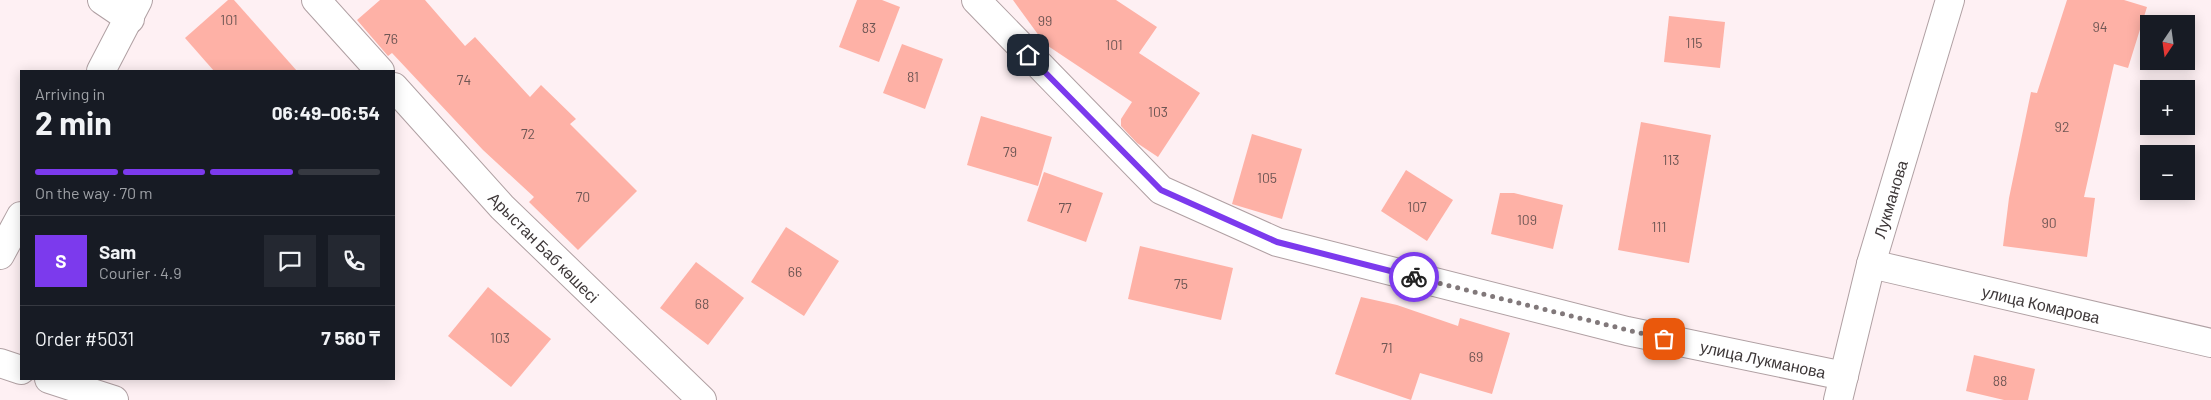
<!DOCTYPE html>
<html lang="en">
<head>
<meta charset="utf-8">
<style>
	body { margin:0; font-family:Barlow,sans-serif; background:#242831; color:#f1f3f6; height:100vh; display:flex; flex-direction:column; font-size:19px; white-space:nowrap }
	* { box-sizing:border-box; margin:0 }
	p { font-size:16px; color:#9ea1a6 }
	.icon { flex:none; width:28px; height:28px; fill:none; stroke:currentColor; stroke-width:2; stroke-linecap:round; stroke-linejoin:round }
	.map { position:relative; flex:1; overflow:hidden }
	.drawer { position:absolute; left:20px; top:70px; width:375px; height:310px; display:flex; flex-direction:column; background:#171b24; border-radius:0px; box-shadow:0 2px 12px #0003 }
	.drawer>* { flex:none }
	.needle { width:32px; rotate:193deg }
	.controls { position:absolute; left:2140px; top:15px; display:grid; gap:10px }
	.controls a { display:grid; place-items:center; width:55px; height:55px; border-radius:0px; background:#171b24; box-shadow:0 2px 12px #0003; font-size:25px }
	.pin { position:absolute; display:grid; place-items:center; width:42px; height:42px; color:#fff; margin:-21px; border-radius:10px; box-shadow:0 2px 8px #0006 }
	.courier { position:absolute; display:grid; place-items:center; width:50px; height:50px; margin:-25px; border:4px solid #7c3aed; border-radius:50%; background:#fff; color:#222; box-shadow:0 1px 6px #0007 }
	.headline em { font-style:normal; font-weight:700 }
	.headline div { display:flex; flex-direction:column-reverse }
	.headline { display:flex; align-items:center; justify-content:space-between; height:85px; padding:0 15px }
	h1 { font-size:32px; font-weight:700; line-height:38px }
	.bar { display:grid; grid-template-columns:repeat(4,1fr); gap:8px 5px; align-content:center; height:60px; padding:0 15px }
	.bar i { height:6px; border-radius:4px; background:#363941 }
	.bar .selected { background:#7c3aed }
	.bar p { grid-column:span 4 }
	.line { display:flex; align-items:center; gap:12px; padding:0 15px; border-top:1px solid #363941 }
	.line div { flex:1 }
	.round { display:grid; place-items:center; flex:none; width:52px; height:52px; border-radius:0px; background:#242831 }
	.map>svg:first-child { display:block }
	.building { fill:#feb1a6 }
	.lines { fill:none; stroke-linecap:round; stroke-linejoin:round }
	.minor-casing { stroke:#b0a0a3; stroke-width:30 }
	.tertiary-casing { stroke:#b0a0a3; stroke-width:30 }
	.minor { stroke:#fff; stroke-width:28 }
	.tertiary { stroke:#fff; stroke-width:28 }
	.done { stroke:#81787a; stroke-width:5; stroke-dasharray:0 9 }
	.route { stroke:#7c3aed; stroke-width:6 }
	.labels { text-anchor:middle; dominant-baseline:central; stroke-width:4; stroke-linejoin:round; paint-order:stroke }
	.number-label { font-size:14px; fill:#6e5654 }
	.street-label { font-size:16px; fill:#3e3839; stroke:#fff }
</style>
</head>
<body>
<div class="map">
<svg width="2211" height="400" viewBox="0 0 2211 400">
	<rect width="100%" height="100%" fill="#fef0f3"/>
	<g class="building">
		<polygon points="228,0 234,0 297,71 214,71 185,38"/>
		<polygon points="380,0 425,0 465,46 475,37 530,97 541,85 576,119 570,124 637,191 578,250 529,202 534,197 483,150 392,53 388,56 357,20"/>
		<polygon points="857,0 882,0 900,7 879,62 839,47"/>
		<polygon points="1013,0 1116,0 1157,27 1139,53 1200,93 1158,157 1137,143 1121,126 1121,119 1132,102 1045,44"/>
		<polygon points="2067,0 2124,0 2147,7 2128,68 2114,64 2084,197 2095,198 2087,257 2003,246 2009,198 2031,92 2037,93"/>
		<polygon points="1669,16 1725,22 1720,68 1664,62"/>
		<polygon points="902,44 943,59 925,109 883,93"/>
		<polygon points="981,116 1052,137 1038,186 967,165"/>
		<polygon points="1641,122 1711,135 1689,263 1618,250"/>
		<polygon points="1252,134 1302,149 1282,219 1232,204"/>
		<polygon points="1406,170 1453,200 1427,241 1381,211"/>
		<polygon points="1044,172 1103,193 1086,242 1027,221"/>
		<polygon points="1500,193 1514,193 1563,205 1553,249 1491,234"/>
		<polygon points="786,227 839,261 804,316 751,282"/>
		<polygon points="1140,246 1233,268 1221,320 1128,299"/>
		<polygon points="696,262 744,298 708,345 660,308"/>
		<polygon points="488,287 551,339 511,387 448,336"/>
		<polygon points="1361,297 1397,305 1458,326 1460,318 1510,333 1492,394 1420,373 1411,400 1335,374"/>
		<polygon points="1974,355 2035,369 2028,400 2004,400 1966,391"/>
	</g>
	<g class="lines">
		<defs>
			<g id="minor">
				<polyline points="102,0 130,19"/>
				<polyline points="316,0 380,71"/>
				<polyline points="976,0 1161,190 1277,242 1627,331 1844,376"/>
				<polyline points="101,71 138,0"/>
				<polyline points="394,87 502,207 702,400"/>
				<polyline points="0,255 21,216"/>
				<polyline points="1871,264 2211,343"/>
				<polyline points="0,363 21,370"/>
				<polyline points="49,379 114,400"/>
			</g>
			<polyline id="tertiary" points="1838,400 1871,264 1950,0"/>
		</defs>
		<use href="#minor" class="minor-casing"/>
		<use href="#tertiary" class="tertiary-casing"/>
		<use href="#minor" class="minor"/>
		<use href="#tertiary" class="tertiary"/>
	</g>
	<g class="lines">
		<polyline class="done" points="1414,277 1664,339"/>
		<polyline class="route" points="1028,55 1161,190 1277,242 1414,277"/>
	</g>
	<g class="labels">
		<g class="number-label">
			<text x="229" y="19">101</text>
			<text x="1045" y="20">99</text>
			<text x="2100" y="26">94</text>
			<text x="869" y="27">83</text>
			<text x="391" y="38">76</text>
			<text x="1694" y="42">115</text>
			<text x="1114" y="44">101</text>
			<text x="913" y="76">81</text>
			<text x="464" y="79">74</text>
			<text x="1158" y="111">103</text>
			<text x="2062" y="126">92</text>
			<text x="528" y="133">72</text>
			<text x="1010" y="151">79</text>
			<text x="1671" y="159">113</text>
			<text x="1267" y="177">105</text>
			<text x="583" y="196">70</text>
			<text x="1417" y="206">107</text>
			<text x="1065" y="207">77</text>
			<text x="1527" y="219">109</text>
			<text x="2049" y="222">90</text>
			<text x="1659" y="226">111</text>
			<text x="795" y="271">66</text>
			<text x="1181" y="283">75</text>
			<text x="702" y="303">68</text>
			<text x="500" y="337">103</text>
			<text x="1387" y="347">71</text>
			<text x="1476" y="356">69</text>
			<text x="2000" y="380">88</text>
		</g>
		<g class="street-label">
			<text transform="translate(1890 199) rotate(-73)">Лукманова</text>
			<text transform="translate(544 247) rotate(45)">Арыстан Баб көшесі</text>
			<text transform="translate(2041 304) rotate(13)">улица Комарова</text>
			<text transform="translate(1763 359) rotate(12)">улица Лукманова</text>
		</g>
	</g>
</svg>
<div class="controls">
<a><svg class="needle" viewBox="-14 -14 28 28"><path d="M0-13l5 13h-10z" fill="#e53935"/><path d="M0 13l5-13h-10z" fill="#9ea1a6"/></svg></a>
<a>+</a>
<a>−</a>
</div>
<div class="pin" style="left:1664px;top:339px;background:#ea580c"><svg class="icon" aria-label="bag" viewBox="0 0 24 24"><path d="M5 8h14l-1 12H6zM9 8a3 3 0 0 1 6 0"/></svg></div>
<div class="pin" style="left:1028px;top:55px;background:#1f2937"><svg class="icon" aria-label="home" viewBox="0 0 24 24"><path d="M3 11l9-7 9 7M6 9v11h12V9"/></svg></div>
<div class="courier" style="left:1414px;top:277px"><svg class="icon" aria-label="bike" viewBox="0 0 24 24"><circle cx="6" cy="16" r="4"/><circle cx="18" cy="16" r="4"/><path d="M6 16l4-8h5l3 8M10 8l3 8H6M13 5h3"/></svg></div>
<section class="drawer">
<div class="headline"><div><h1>2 min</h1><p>Arriving in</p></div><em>06:49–06:54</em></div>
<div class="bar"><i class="selected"></i><i class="selected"></i><i class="selected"></i><i></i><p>On the way · 70 m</p></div>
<div class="line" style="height:90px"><b class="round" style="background:#7c3aed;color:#fff">S</b><div><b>Sam</b><p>Courier · 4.9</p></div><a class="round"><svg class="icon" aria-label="chat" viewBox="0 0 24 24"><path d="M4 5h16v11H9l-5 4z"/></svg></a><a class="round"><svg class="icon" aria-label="phone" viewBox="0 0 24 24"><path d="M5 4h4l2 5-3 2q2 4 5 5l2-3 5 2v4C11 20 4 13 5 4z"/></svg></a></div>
<div class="line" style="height:65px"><div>Order #5031</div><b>7 560 ₸</b></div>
</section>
</div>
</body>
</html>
